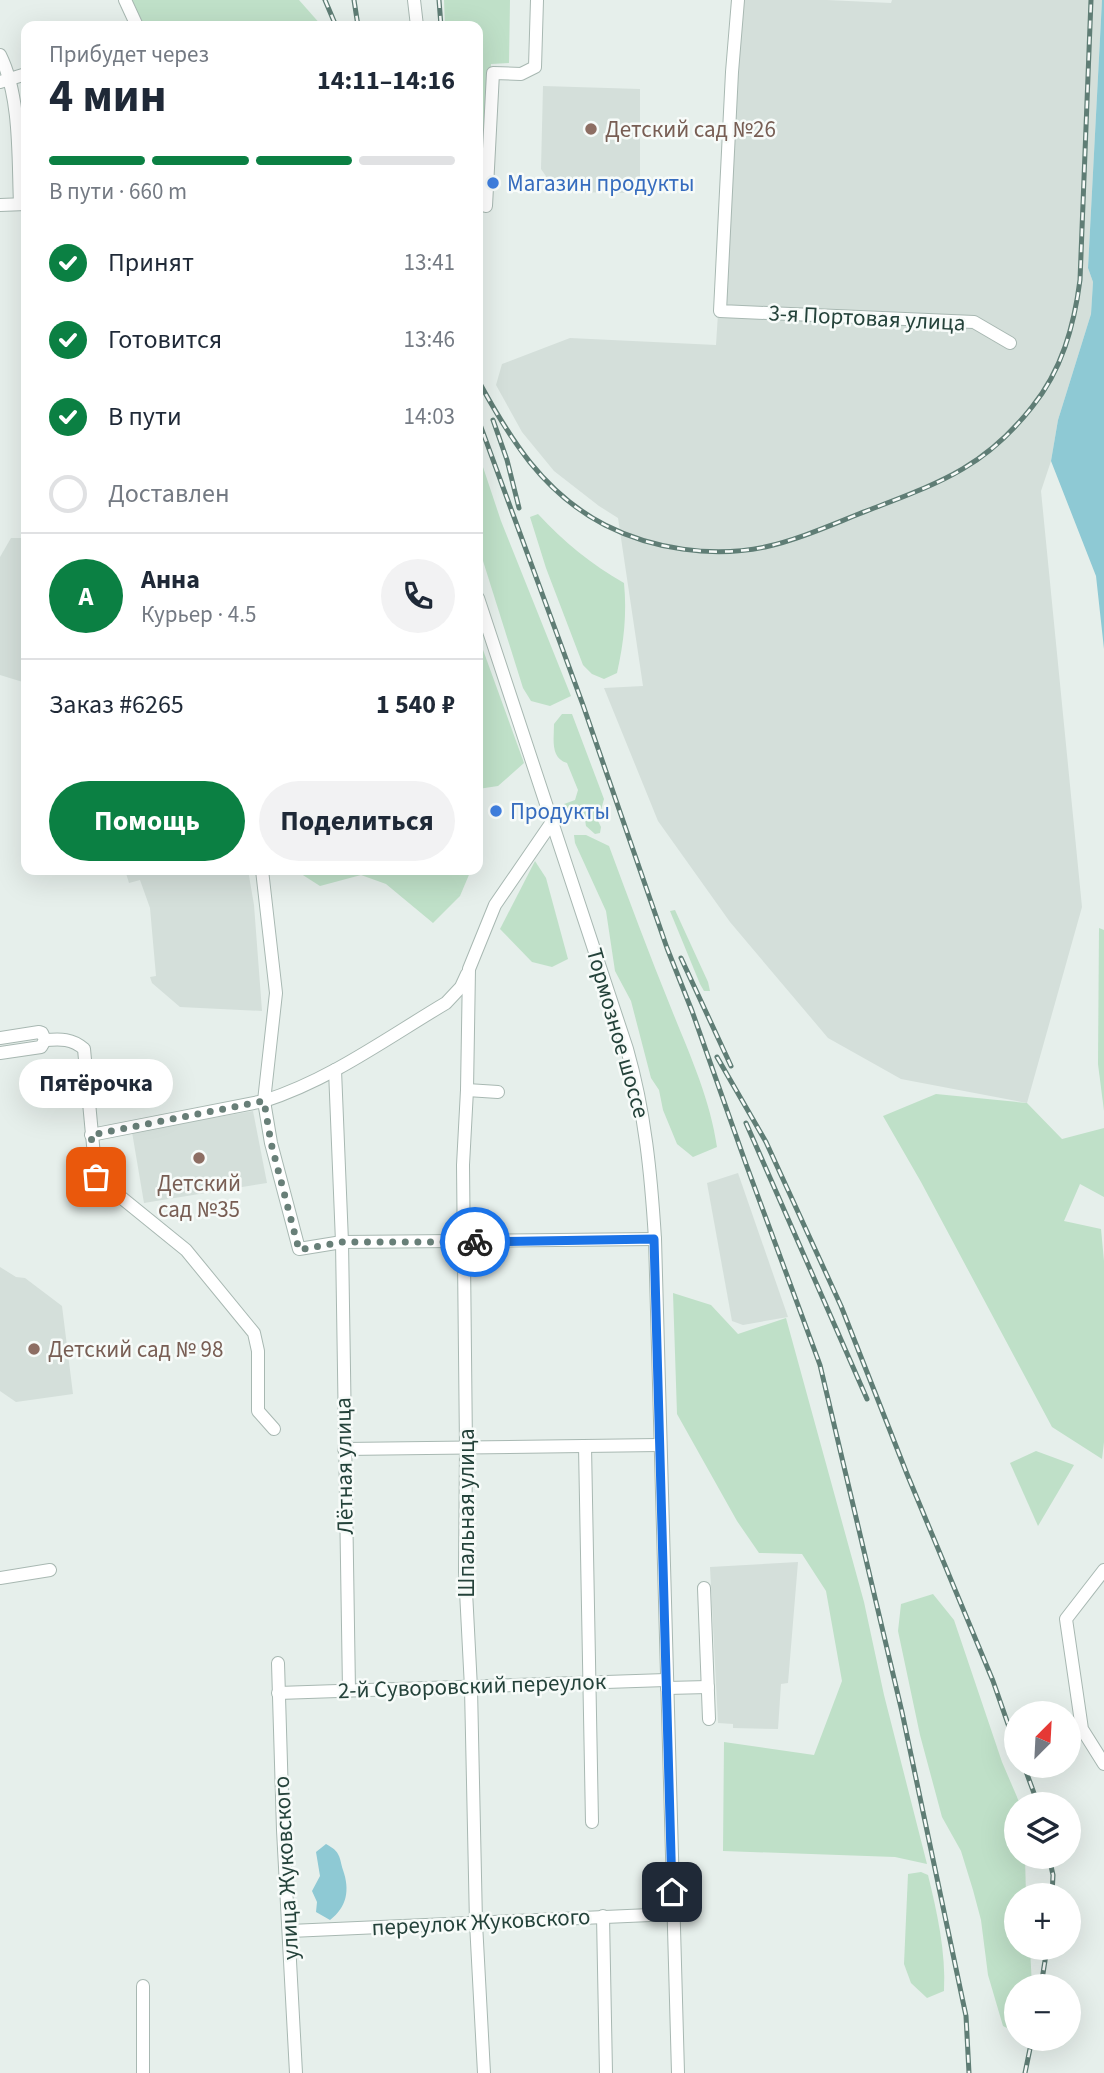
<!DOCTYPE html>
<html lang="ru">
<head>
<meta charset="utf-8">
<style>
	body { margin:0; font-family:"Source Sans 3",sans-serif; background:#f2f2f3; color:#1f2937; height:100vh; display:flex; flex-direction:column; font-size:26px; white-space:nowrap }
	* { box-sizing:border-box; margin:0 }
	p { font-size:23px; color:#747a83 }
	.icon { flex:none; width:38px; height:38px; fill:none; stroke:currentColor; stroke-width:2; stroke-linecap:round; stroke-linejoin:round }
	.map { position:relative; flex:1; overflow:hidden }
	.side { position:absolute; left:21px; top:21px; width:462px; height:854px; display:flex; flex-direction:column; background:#fff; border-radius:14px; box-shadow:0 7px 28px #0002 }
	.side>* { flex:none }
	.needle { width:46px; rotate:24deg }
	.controls { position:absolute; left:1004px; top:1701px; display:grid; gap:14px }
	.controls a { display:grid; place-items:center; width:77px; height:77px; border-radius:50%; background:#fff; box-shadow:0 7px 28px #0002; font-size:35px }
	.pin { position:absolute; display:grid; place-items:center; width:60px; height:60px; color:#fff; margin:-30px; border-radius:14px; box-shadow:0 4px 10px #0006 }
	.courier { position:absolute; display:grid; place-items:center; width:70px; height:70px; margin:-35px; border:5px solid #1a73e8; border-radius:50%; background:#fff; color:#222; box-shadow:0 2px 9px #0007 }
	.bubble { position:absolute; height:49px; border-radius:24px; background:#fff; box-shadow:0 7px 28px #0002; font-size:23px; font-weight:700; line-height:49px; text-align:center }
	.head em { font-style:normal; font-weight:700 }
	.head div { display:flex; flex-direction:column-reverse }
	.head { display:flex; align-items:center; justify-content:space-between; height:119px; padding:0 28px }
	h1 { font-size:46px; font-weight:700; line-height:52px }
	.bar { display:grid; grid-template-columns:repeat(4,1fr); gap:10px 7px; align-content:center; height:84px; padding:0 28px }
	.bar i { height:9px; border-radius:5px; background:#e0e1e3 }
	.bar .active { background:#0b8043 }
	.bar p { grid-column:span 4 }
	.line { display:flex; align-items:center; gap:18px; padding:0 28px; border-top:2px solid #e0e1e3 }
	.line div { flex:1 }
	.round { display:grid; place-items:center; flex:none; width:74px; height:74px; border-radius:37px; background:#f2f2f3 }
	ol { padding:0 28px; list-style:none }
	li { display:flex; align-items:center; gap:21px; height:77px }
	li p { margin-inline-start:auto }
	li .icon { padding:7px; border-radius:50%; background:#0b8043; color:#fff; stroke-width:4 }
	li:last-child { color:#747a83 }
	li i { width:38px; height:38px; border:4px solid #e0e1e3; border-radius:50% }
	.action { display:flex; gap:14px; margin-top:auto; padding:14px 28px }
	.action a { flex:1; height:80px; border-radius:42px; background:#0b8043; color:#fff; font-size:28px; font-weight:700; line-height:80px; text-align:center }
	.action a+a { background:#f2f2f3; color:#1f2937 }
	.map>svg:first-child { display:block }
	.built { fill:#d4dfda }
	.green { fill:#bfe0c8 }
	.water { fill:#8ec9d4 }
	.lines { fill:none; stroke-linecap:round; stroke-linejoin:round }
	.minor-casing { stroke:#a8b8b2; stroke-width:14 }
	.minor { stroke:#fff; stroke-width:12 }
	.rail-casing { stroke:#5f7d75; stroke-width:5 }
	.rail { stroke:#f7fbf9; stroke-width:2.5; stroke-dasharray:8; stroke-linecap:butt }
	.done { stroke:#687f78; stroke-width:7; stroke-dasharray:0 12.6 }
	.route { stroke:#1a73e8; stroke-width:9 }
	.education-dot { fill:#8d6e63; stroke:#f7fbf9; stroke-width:2.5 }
	.shop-dot { fill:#3f7fe0; stroke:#f7fbf9; stroke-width:2.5 }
	.labels { text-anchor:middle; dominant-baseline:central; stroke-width:5; stroke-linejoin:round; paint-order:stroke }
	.education-label { font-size:23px; fill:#785e54; stroke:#f7fbf9; text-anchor:start }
	.shop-label { font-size:23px; fill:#366cbe; stroke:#f7fbf9; text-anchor:start }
	.street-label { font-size:23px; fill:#24423a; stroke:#f7fbf9 }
</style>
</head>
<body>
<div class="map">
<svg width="1104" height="2073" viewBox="0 0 1104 2073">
	<rect width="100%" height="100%" fill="#e6efeb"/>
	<g class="built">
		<polygon points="738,0 827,0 891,3 892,0 1102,0 1088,268 1093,282 1091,314 1058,420 1051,461 1041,491 1082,907 1027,1103 901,1079 828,1038 730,922 658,821 604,688 643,686 618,518 599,506 554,471 522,432 496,385 502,364 570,338 716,345"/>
		<polygon points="543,86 640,89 640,193 557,192 541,169"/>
		<polygon points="11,538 26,538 26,683 0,675 0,557"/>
		<polygon points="125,870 248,870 254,905 262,1011 180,1007 152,983 150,977 156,976 150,908 140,880 129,883"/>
		<polygon points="253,1111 267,1183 144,1203 132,1132"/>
		<polygon points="738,1173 788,1317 743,1325 732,1321 707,1183"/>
		<polygon points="0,1267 16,1277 25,1278 62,1306 73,1394 16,1402 0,1391"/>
		<polygon points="798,1562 788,1683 781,1684 778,1729 733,1728 733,1724 718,1723 710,1567"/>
	</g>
	<g class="green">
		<polygon points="129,0 299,0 322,26 129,26"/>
		<polygon points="444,0 510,0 509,63 491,64 483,189 478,190 478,26 445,26"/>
		<polygon points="478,452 501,521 571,696 550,706 531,701 523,688 478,545"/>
		<path d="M538,514C564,542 591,564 624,583C627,614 624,642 617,673L604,679L592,674L583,665L546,568L530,517Z"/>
		<polygon points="478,636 524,763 498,786 478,789"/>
		<path d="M562,714H572L604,799L601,810L596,812L597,819L601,827L600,833L595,834L586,826L584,813L577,809L566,812L562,809L564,804L575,800L578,790L567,763C550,758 554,739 554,724Z"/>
		<path d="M574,835H586L609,846C629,900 649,954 671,1008C689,1053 710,1098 717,1147L693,1157L677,1144L663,1110L659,1090L651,1078L631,1001L615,971L606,911L575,843Z"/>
		<polygon points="535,861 546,878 568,959 552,967 532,962 500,929"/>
		<polygon points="295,870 471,870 460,896 433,923 386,884 361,875 320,886"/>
		<polygon points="675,910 708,982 710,991 704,991 700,984 670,911"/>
		<polygon points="1099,928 1104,930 1104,1111 1098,1064"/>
		<polygon points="936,1094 1027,1103 1062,1139 1104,1128 1104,1197 1080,1184 1064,1221 1101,1229 1104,1261 1104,1442 1102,1459 1052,1427 921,1182 883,1116"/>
		<polygon points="673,1293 711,1305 738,1334 786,1318 864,1602 884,1695 927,1864 895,1857 723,1851 724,1742 814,1755 842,1681 826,1591 802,1554 759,1553 737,1521 677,1414"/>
		<polygon points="1036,1451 1074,1465 1038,1526 1010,1463"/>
		<polygon points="933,1594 954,1620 1002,1762 1020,1804 1017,1804 1017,1857 1025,1857 1026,1895 1017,1895 1017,1948 1030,1948 1032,1986 1017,1986 1017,2033 1003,2026 988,1975 981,1920 973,1890 961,1851 942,1817 920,1735 898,1631 901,1604"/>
		<path d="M921,1872L928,1875C937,1912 946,1952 944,1991L927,1998L911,1983L904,1964L908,1874Z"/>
	</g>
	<g class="water">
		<polygon points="1102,0 1104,0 1104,649 1096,576 1051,461 1058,420 1091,314 1093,282 1088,268"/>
		<path d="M326,1844C341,1852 339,1857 343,1870C350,1890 347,1907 330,1920L316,1912L317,1902L312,1891L320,1876L316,1852Z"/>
	</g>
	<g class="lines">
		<defs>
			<g id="minor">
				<polyline points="125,0 137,26"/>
				<polyline points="414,0 417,26"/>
				<polyline points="738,0 732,72 720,311 974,322 1010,343"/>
				<path d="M0,55C21,97 18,158 20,204"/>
				<polyline points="0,82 26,74"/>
				<polyline points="0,205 26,204"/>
				<polyline points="486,206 493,73 521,74 535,67 537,0"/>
				<path d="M478,598L627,1049C645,1112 651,1174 655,1239L678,2073"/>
				<polyline points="262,870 276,993 264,1101 271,1143 299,1249 342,1242 655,1239"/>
				<polyline points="0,1038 39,1032 42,1033 45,1040 41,1047 0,1053"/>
				<path d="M45,1040C60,1039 72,1038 84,1049L96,1177L186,1250L254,1333L258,1351V1411L274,1429"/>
				<polyline points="335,1070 342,1242 349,1690"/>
				<polyline points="467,1090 498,1092"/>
				<path d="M91,1135L264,1101C330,1080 387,1038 446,1003L461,987L467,974"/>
				<polyline points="585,1446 592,1822"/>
				<polyline points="344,1449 659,1445"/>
				<polyline points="1104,1570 1066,1619 1082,1729 1104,1764"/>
				<polyline points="0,1578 50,1570"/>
				<polyline points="704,1588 709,1719"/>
				<polyline points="278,1663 283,1830 296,2073"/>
				<polyline points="667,1688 708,1687"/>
				<polyline points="278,1693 666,1680"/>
				<polyline points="603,1916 606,2073"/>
				<polyline points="290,1931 673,1914"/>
				<polyline points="143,1986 143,2073"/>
				<polyline points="484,2073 476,1923 471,1688 465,1572 466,1448 463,1165 467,1090 469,969 495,905 552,822"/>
			</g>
		</defs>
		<use href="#minor" class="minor-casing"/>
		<use href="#minor" class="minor"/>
		<defs>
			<g id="rail">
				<polyline points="325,0 336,26"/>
				<polyline points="354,0 358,26"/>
				<polyline points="439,0 441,26"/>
				<path d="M478,380C510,439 543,493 605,525C652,549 712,558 765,547C801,539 835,523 869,510C939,483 984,468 1032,407C1062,370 1074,326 1080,280L1091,0"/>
				<polyline points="478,419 583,705 667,948 692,1011 746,1164 820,1365 902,1712 966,2016 969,2073"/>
				<polyline points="493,420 507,460 519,508"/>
				<polyline points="681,958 731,1066"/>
				<polyline points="717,1057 766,1142 841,1306 907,1474 993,1681 1017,1750"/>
				<polyline points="746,1123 867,1399"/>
				<polyline points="1024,1766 1038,1804"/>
				<polyline points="1049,1857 1053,1875 1052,1895"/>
				<polyline points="1041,1986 1047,1948"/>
				<polyline points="1025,2073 1032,2039"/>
			</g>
		</defs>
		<use href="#rail" class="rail-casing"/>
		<use href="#rail" class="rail"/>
	</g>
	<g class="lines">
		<polyline class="done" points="96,1177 91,1135 264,1101 271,1143 299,1250 342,1242 475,1242"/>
		<polyline class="route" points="475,1242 654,1239 672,1892"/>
	</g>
	<g class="education-dot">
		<circle cx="591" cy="129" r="7"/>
		<circle cx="199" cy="1158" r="7"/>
		<circle cx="34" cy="1349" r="7"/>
	</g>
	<g class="shop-dot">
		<circle cx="493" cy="183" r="7"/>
		<circle cx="496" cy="811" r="7"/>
	</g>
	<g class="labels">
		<g class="education-label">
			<text x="605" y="129">Детский сад №26</text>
			<text x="199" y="1183" text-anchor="middle">Детский<tspan x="199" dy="26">сад №35</tspan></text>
			<text x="48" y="1349">Детский сад № 98</text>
		</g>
		<g class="shop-label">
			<text x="507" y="183">Магазин продукты</text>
			<text x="510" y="811">Продукты</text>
		</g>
		<g class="street-label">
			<text transform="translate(867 318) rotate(3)">3-я Портовая улица</text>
			<text transform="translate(618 1033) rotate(74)">Тормозное шоссе</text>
			<text transform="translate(344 1466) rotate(-91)">Лётная улица</text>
			<text transform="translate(466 1513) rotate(-90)">Шпальная улица</text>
			<text transform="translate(472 1686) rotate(-2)">2-й Суворовский переулок</text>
			<text transform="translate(286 1868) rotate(-93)">улица Жуковского</text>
			<text transform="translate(481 1922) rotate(-3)">переулок Жуковского</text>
		</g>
	</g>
</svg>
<div class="controls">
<a><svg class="needle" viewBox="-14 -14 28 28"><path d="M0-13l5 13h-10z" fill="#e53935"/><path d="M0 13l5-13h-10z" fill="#747a83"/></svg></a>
<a><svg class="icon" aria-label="layers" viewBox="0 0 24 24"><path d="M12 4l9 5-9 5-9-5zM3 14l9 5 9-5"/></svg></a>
<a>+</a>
<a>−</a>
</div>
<div class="pin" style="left:96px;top:1177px;background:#ea580c"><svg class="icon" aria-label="bag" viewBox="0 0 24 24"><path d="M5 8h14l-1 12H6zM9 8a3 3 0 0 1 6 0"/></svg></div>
<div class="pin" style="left:672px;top:1892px;background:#1f2937"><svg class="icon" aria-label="home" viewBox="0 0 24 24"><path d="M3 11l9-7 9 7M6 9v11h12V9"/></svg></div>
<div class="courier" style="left:475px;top:1242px"><svg class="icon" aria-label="bike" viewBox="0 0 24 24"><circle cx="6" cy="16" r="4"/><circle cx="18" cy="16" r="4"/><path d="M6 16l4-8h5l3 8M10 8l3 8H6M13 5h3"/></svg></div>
<div class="bubble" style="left:19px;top:1059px;width:154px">Пятёрочка</div>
<section class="side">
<div class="head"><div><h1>4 мин</h1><p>Прибудет через</p></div><em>14:11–14:16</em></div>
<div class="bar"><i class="active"></i><i class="active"></i><i class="active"></i><i></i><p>В пути · 660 m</p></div>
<ol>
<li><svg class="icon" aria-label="check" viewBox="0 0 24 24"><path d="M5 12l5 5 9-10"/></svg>Принят<p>13:41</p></li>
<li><svg class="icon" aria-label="check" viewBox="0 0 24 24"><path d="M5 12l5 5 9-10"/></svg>Готовится<p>13:46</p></li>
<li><svg class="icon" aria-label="check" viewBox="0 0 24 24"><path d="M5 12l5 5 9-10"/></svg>В пути<p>14:03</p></li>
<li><i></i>Доставлен</li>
</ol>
<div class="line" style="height:126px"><b class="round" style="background:#0b8043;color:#fff">А</b><div><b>Анна</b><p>Курьер · 4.5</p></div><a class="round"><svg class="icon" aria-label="phone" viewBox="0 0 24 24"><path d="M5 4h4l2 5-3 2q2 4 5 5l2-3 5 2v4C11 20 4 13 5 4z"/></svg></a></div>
<div class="line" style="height:91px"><div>Заказ #6265</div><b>1 540 ₽</b></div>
<div class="action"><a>Помощь</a><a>Поделиться</a></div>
</section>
</div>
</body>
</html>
